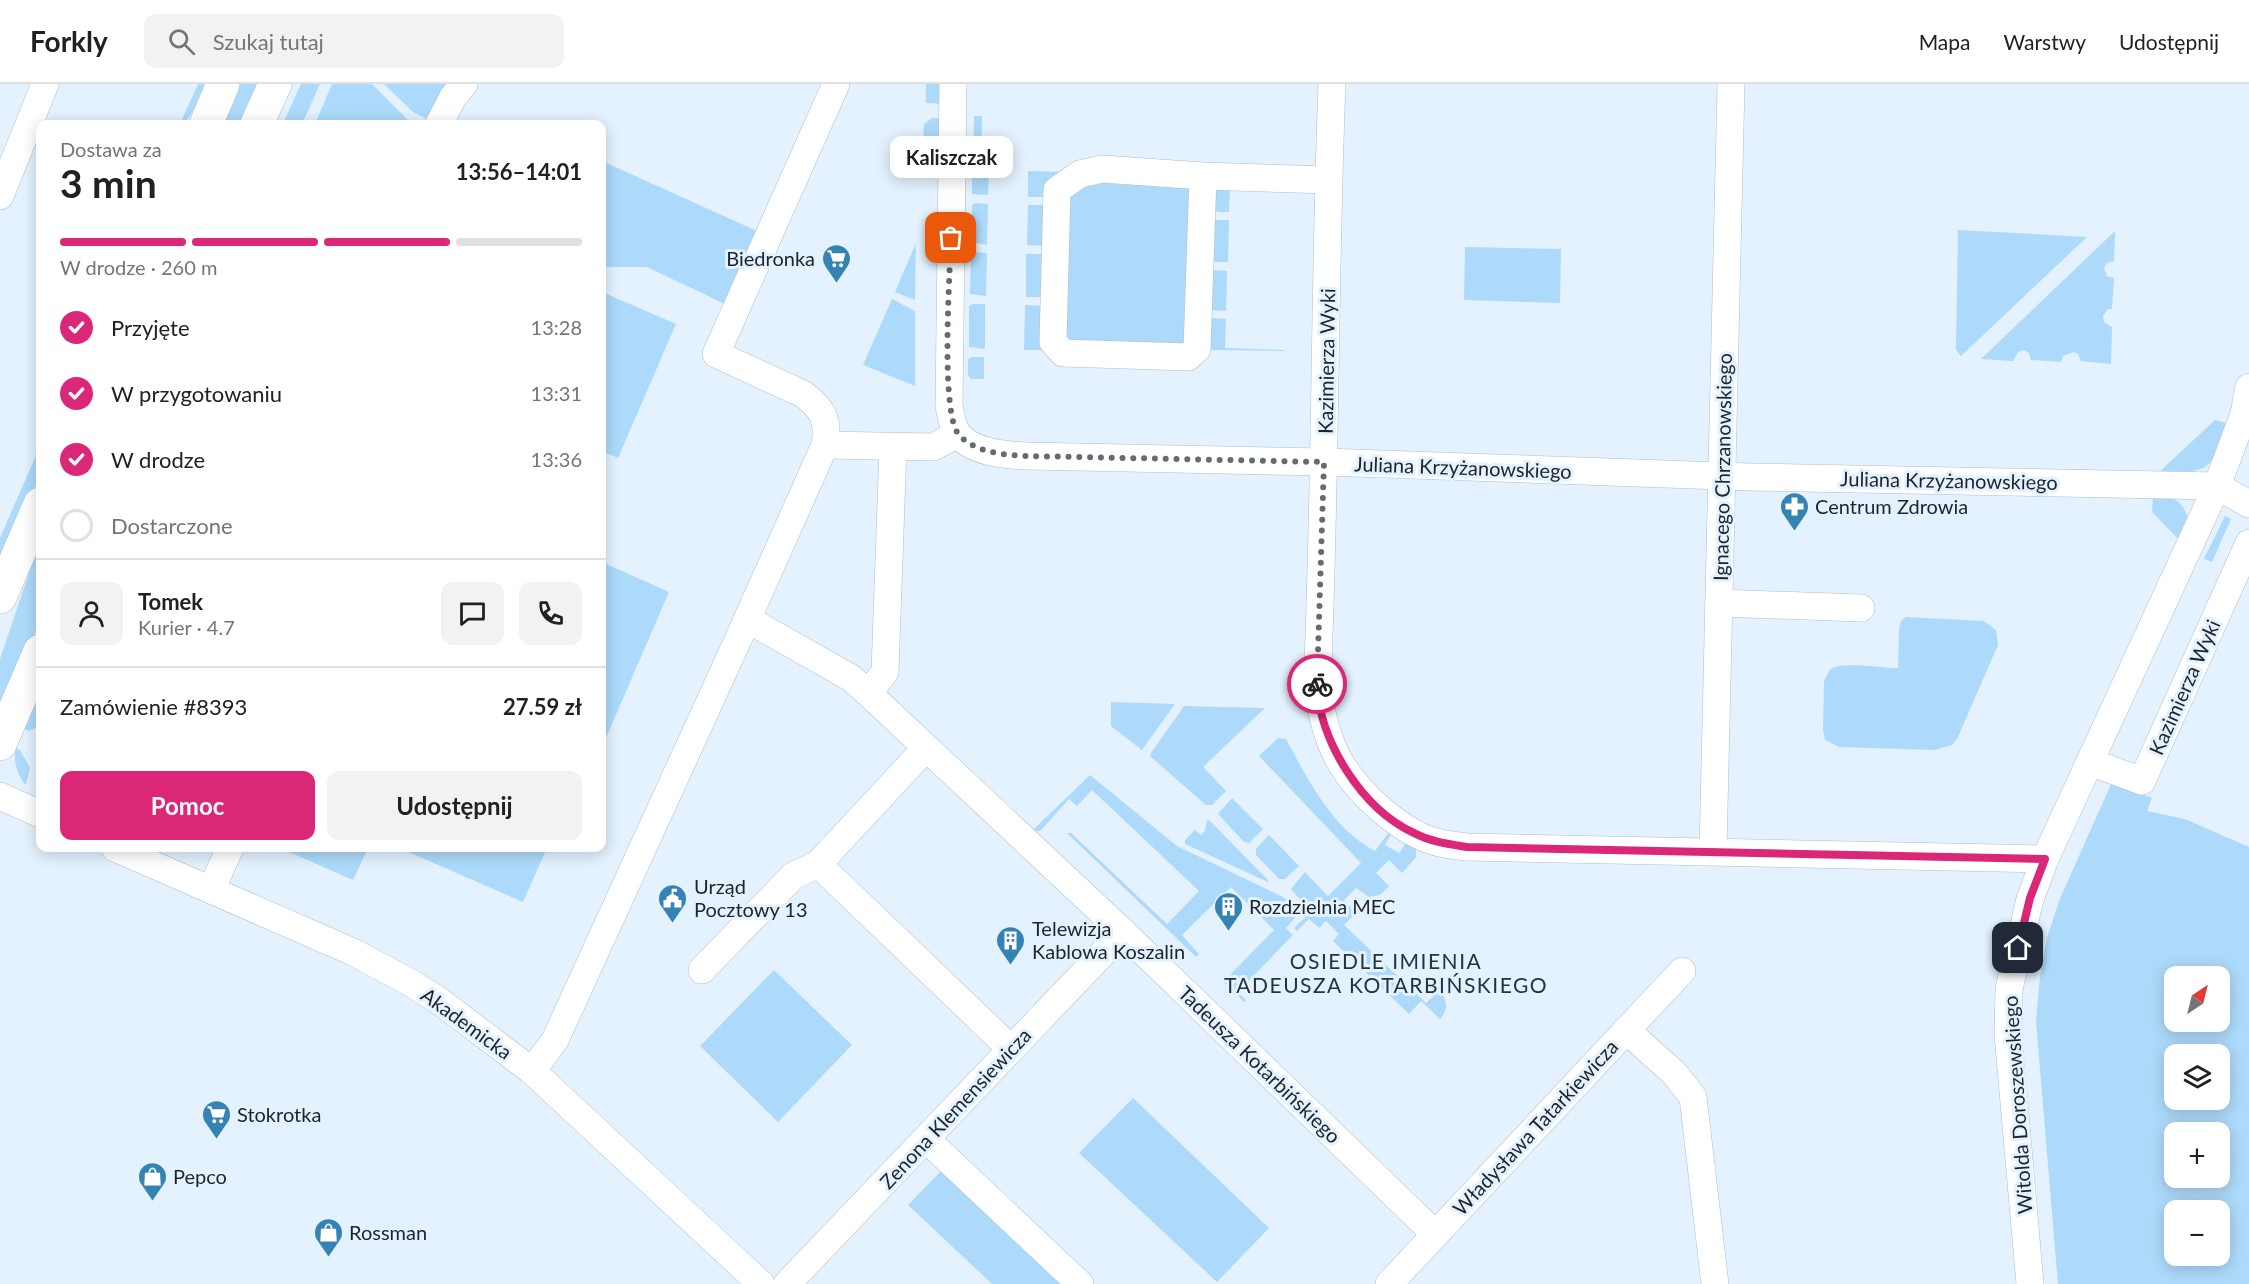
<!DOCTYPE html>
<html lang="pl">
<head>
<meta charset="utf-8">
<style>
	body { margin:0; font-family:Lato,sans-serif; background:#f2f2f2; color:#202124; height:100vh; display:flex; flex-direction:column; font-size:22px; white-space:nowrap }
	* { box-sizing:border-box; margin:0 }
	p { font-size:20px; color:#757577 }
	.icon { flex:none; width:33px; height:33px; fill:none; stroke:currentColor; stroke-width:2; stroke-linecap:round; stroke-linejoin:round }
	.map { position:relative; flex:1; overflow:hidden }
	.details { position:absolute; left:36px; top:36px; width:570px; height:732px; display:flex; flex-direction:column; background:#fff; border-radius:12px; box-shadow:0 3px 15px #0003 }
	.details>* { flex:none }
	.needle { width:39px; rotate:35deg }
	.buttons { position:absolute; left:2164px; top:882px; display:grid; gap:12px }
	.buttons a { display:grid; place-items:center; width:66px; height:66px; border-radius:12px; background:#fff; box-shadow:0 3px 15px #0003; font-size:30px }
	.pin { position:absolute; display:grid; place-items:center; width:51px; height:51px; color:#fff; margin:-26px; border-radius:12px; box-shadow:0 3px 9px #0006 }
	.courier { position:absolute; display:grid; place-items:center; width:60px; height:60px; margin:-30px; border:4px solid #db2777; border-radius:50%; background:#fff; color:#222; box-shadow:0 2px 8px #0007 }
	.bubble { position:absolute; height:42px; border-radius:12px; background:#fff; box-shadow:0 3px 15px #0003; font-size:20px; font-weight:700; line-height:42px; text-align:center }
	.summary em { font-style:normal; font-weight:700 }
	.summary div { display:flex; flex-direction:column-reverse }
	.summary { display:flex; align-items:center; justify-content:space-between; height:102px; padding:0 24px }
	h1 { font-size:39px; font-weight:700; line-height:45px }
	.bar { display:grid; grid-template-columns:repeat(4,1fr); gap:9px 6px; align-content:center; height:72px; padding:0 24px }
	.bar i { height:8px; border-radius:4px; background:#e0e0e0 }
	.bar .current { background:#db2777 }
	.bar p { grid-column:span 4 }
	.line { display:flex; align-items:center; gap:15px; padding:0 24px; border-top:2px solid #e0e0e0 }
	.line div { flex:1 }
	.round { display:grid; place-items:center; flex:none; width:63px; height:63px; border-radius:12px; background:#f2f2f2 }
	ol { padding:0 24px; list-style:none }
	li { display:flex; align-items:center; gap:18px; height:66px }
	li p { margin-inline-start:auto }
	li .icon { padding:6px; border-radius:50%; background:#db2777; color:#fff; stroke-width:4 }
	li:last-child { color:#757577 }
	li i { width:33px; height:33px; border:3px solid #e0e0e0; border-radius:50% }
	.action { display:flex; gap:12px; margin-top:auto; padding:12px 24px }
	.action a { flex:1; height:69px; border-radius:12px; background:#db2777; color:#fff; font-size:24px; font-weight:700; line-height:69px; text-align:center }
	.action a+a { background:#f2f2f2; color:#202124 }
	header { display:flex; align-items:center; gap:36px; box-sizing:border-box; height:84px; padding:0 30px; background:#fff; border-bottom:2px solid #e0e0e0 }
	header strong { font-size:28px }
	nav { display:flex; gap:33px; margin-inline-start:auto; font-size:21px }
	.search { width:420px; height:54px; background:#f2f2f2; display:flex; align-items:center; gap:15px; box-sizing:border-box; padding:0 21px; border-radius:12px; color:#757577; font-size:22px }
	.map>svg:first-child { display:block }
	.green { fill:#addafb; fill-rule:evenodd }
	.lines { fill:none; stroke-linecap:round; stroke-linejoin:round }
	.minor-casing { stroke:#b0bfca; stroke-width:28 }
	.secondary-casing { stroke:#b0bfca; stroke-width:34 }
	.minor { stroke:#fff; stroke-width:27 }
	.secondary { stroke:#fff; stroke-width:33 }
	.done { stroke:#636c73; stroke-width:6; stroke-dasharray:0 10.8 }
	.route { stroke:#db2777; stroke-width:8 }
	.labels { text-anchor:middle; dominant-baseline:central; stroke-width:6; stroke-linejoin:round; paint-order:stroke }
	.poi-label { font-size:20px; fill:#1e2428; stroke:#e3f2fe; text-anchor:start }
	.street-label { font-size:20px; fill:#1e2428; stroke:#e3f2fe }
	.neighbourhood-label { font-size:21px; letter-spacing:1.5px; fill:#26333c; stroke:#e3f2fe }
</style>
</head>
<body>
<header>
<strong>Forkly</strong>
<div class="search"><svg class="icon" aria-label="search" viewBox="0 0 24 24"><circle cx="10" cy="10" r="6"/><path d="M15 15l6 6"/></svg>Szukaj tutaj</div>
<nav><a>Mapa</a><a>Warstwy</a><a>Udostępnij</a></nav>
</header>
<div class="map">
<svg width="2249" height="1200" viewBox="0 0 2249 1200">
	<rect width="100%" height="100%" fill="#e3f2fe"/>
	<g class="green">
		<polygon points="198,0 211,0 184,40 180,40"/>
		<polygon points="237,0 261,0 243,40 220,40"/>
		<polygon points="301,0 320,0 302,40 283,40"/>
		<polygon points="332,0 372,0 409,37 407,40 315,40"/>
		<polygon points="384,0 447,0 429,36 413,28"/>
		<polygon points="926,0 939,0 944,20 926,19"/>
		<polygon points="974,32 982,32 981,84 973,82"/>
		<polygon points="932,34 941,34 943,49 936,60 923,60 924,40"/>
		<polygon points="602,77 757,147 727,221 647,183 602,183"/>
		<polygon points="1028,87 1068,88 1047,113 1028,113"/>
		<polygon points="976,89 989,89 988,111 972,110 972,91"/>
		<polygon points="1094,92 1196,97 1192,260 1067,260 1061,253 1065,109"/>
		<polygon points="1211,100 1230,103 1229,128 1219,128 1211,125"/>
		<polygon points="975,119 988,120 987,161 971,158 972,121"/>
		<polygon points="1028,121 1046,121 1046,162 1027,161"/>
		<polygon points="1210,136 1229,136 1228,178 1209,178"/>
		<polygon points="1958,146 2087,153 1961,272 1956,266"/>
		<polygon points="2115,147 2114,177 2107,179 2104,184 2107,192 2114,194 2112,225 2108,225 2103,232 2104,238 2112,243 2111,280 2081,277 2078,270 2073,268 2063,272 2061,278 2031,276 2029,269 2024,266 2018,268 2013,277 1981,275"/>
		<polygon points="916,159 915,216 895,208"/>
		<polygon points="1465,163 1561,165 1560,219 1464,216"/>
		<polygon points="974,168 987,169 986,212 970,210 971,170"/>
		<rect x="1026" y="170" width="19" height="43"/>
		<polygon points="1209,186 1227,187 1226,227 1208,226"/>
		<polygon points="602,208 676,240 618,374 602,367"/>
		<polygon points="892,215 915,227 915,302 863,281"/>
		<polygon points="973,220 985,220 985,265 969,263 969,222"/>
		<polygon points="1025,221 1044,222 1043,266 1024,266"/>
		<polygon points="1212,234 1226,235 1225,264 1285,266 1284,267 1212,266 1206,260 1206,238"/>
		<polygon points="972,273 984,273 984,295 971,295 968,291 968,275"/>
		<path d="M2215,336L2229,340C2210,389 2209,388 2158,389Z"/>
		<polygon points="40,362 40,391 0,484 0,454"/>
		<path d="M2153,412C2176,414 2181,414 2189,437L2180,457L2152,428Z"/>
		<polygon points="2225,432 2231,435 2212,478 2204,475"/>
		<polygon points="40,456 40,537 0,630 0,575"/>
		<polygon points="602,478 669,508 602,663"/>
		<path d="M1906,533L1984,537L1996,546L1998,561L1957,655L1952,661L1934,666L1839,663L1825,656L1823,647L1824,597C1826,593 1828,588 1831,585C1843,577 1883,584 1898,584L1899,545L1901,537Z"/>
		<polygon points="40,597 40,641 29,647 20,643"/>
		<polygon points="1111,618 1175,620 1142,666 1111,642"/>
		<polygon points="1184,622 1265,624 1203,683 1226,707 1212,721 1206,721 1150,672 1151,669"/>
		<path d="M1278,654L1286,655C1309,697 1331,743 1375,767L1392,744L1393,747L1385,761L1399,769L1406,759L1416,763V773L1402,789L1389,776L1376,789L1389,802L1380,811L1369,813L1356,804L1344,816L1353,827L1352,833L1344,841L1426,919L1437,909H1441C1448,918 1448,926 1440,935L1421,917L1409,930L1333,857L1339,850L1326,837L1319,844L1309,835L1297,847L1294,844L1311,828L1291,805L1305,788L1328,812L1361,779L1259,672Z"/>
		<path d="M15,664L20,666L30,684L26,701C16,690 14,678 15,664Z"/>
		<polygon points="1090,691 1177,762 1283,813 1300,828 1286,844 1293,851 1238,908 1246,916 1244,918 1223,898 1274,846 1231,803 1182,851 1199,870 1196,873 1067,749 1071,749 1167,840 1199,807 1092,706 1077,722 1069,715 1040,747 1032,747"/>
		<path d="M2112,698L2152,714L2147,727L2185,735L2249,763V1200H2058L2036,938L2040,892L2047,854L2059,817ZM2175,892H2220V938H2175ZM2175,970H2220V1016H2175ZM2175,1048H2220V1094H2175ZM2175,1126H2220V1172H2175Z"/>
		<polygon points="1232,714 1263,745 1249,759 1244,758 1218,730"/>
		<polygon points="1207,736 1210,737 1268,796 1268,798 1185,760 1185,756 1195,746 1201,751 1205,747"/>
		<polygon points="1269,751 1299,782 1285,795 1279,795 1256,771 1256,765"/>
		<polygon points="280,764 368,764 353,796"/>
		<polygon points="399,764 547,764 523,818"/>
		<polygon points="774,886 852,961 778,1038 700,962"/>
		<polygon points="1133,1014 1269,1144 1217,1198 1079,1069"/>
		<polygon points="944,1084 1067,1200 992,1200 908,1121"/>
	</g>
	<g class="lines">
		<defs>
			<g id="minor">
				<path d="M953,0L949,322C951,331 952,342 957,349C972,369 1005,371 1028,372L1325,378L1750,393L2217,402L2249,420"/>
				<path d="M1332,0C1324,201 1326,402 1317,603C1321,629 1327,655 1340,678C1359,710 1403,751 1440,759C1449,761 1458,762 1467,763L2045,775"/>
				<polyline points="439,40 453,13 464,0"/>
				<polyline points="1203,92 1197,265 1188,273 1063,269 1053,258 1057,106 1080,90 1102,85 1203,92 1328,96"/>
				<polyline points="0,112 45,0"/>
				<polyline points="825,361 933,363 958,350"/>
				<polyline points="1719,519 1861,524"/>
				<polyline points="747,535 851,594 868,609 1123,848 1435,1150"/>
				<polyline points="868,609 885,588 893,363"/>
				<polyline points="2090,678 2142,697 2249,459"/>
				<polyline points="0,712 40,730"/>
				<polyline points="115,764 353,868 411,899 438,916 532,987 761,1200"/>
				<polyline points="1713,767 1731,0"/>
				<polyline points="818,780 1011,965"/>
				<polyline points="211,806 230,764"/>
				<polyline points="702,886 793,792 818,780 926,664"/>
				<polyline points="1626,946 1674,989 1693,1013 1715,1200"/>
				<path d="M532,987L555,956L737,558L825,361C829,336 823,325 803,310L716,270L836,0"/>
				<polyline points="926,1055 1080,1200"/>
				<polyline points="787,1200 1123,848"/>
				<polyline points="1389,1200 1682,887"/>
				<polyline points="2030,1200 2008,950 2009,905 2030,815 2045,775 2217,402 2244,330 2249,303"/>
			</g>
			<g id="secondary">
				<polyline points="206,40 223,0"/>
				<polyline points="257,40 275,0"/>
				<polyline points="0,513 40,420"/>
				<polyline points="0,660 40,567"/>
			</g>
		</defs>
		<use href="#minor" class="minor-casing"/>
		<use href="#secondary" class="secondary-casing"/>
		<use href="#minor" class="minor"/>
		<use href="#secondary" class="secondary"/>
	</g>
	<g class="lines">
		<path class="done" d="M951,154C950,188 940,330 959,351C976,369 1005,371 1028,372L1324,378L1317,600"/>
		<path class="route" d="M1317,600C1319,657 1362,725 1414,749C1431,758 1448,760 1467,763L2045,775L2030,814L2018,864"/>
	</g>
	<defs>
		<symbol id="supermarket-pin" viewBox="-11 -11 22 30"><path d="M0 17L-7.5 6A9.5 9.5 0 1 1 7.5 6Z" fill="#3583b5" stroke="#e3f2fe"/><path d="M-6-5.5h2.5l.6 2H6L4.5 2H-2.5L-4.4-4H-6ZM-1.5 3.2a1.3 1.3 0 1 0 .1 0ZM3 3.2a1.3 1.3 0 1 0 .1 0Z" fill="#fff"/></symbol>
		<symbol id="pharmacy-pin" viewBox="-11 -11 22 30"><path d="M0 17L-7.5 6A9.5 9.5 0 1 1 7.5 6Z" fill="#3583b5" stroke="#e3f2fe"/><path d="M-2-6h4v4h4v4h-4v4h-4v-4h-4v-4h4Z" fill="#fff"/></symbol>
		<symbol id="civic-pin" viewBox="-11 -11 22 30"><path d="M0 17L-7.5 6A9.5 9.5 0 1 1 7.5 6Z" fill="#3583b5" stroke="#e3f2fe"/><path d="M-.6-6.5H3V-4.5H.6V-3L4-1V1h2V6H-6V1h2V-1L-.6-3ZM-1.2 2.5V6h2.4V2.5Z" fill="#fff"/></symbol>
		<symbol id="building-pin" viewBox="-11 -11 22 30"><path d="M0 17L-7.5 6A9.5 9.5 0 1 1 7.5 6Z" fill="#3583b5" stroke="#e3f2fe"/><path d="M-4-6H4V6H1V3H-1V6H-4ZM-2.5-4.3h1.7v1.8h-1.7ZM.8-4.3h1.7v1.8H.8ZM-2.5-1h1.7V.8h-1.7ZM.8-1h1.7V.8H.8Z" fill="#fff"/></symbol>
		<symbol id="shop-pin" viewBox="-11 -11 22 30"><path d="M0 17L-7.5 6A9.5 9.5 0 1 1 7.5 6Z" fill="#3583b5" stroke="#e3f2fe"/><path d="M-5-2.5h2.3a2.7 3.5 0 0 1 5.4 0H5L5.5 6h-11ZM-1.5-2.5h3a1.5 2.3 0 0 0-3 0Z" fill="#fff"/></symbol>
	</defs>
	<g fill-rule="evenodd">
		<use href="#supermarket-pin" x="820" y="158" width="33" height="45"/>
		<use href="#pharmacy-pin" x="1778" y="406" width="33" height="45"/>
		<use href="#civic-pin" x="656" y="798" width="33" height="45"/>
		<use href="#building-pin" x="1212" y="806" width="33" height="45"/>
		<use href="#building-pin" x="994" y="840" width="33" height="45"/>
		<use href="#supermarket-pin" x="200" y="1014" width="33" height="45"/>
		<use href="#shop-pin" x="136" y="1076" width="33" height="45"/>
		<use href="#shop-pin" x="312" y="1132" width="33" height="45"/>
	</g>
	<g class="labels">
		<g class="poi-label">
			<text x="815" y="174" text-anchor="end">Biedronka</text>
			<text x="1815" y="422">Centrum Zdrowia</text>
			<text x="694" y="802">Urząd<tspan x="694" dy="23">Pocztowy 13</tspan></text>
			<text x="1249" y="822">Rozdzielnia MEC</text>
			<text x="1032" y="844">Telewizja<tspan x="1032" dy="23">Kablowa Koszalin</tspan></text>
			<text x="237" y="1030">Stokrotka</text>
			<text x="173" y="1092">Pepco</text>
			<text x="349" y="1148">Rossman</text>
		</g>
		<g class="street-label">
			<text transform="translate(1326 277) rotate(-89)">Kazimierza Wyki</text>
			<text transform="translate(1463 383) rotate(2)">Juliana Krzyżanowskiego</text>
			<text transform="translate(1722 383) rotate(-89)">Ignacego Chrzanowskiego</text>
			<text transform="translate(1949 396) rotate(1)">Juliana Krzyżanowskiego</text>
			<text transform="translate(2184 603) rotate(-66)">Kazimierza Wyki</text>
			<text transform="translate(467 939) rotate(36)">Akademicka</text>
			<text transform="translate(1260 980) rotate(44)">Tadeusza Kotarbińskiego</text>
			<text transform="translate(2017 1021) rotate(-94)">Witolda Doroszewskiego</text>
			<text transform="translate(955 1024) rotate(-47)">Zenona Klemensiewicza</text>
			<text transform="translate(1535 1043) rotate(-47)">Władysława Tatarkiewicza</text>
		</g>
		<g class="neighbourhood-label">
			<text x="1386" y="876">OSIEDLE IMIENIA<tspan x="1386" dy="24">TADEUSZA KOTARBIŃSKIEGO</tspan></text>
		</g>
	</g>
</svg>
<div class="buttons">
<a><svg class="needle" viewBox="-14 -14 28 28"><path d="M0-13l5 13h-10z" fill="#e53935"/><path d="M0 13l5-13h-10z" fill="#757577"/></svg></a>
<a><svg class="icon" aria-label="layers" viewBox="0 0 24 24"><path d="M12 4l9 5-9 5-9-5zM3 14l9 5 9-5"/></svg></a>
<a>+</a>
<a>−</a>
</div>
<div class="pin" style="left:951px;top:154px;background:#ea580c"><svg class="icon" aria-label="bag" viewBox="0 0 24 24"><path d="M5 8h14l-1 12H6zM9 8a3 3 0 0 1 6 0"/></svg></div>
<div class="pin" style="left:2018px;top:864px;background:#1f2937"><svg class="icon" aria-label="home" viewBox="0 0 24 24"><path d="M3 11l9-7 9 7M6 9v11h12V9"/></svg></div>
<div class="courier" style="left:1317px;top:600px"><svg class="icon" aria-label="bike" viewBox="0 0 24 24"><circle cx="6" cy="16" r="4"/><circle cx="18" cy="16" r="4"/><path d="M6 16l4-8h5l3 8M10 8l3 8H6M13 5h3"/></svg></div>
<div class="bubble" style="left:890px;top:52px;width:123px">Kaliszczak</div>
<section class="details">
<div class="summary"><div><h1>3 min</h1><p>Dostawa za</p></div><em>13:56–14:01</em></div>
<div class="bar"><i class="current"></i><i class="current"></i><i class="current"></i><i></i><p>W drodze · 260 m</p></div>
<ol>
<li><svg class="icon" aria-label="check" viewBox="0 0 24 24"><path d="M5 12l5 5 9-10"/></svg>Przyjęte<p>13:28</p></li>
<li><svg class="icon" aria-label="check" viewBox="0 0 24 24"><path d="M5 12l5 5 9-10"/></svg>W przygotowaniu<p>13:31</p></li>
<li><svg class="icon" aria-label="check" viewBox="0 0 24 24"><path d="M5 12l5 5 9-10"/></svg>W drodze<p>13:36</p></li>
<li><i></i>Dostarczone</li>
</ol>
<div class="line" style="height:108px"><a class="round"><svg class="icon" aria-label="person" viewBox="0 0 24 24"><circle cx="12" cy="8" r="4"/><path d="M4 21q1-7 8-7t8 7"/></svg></a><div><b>Tomek</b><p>Kurier · 4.7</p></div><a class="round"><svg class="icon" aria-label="chat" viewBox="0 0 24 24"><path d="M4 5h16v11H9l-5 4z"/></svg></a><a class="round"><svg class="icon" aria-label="phone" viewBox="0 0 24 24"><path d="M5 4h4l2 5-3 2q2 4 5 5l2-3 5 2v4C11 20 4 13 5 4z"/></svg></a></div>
<div class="line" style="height:78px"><div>Zamówienie #8393</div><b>27.59 zł</b></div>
<div class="action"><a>Pomoc</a><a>Udostępnij</a></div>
</section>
</div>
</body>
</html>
